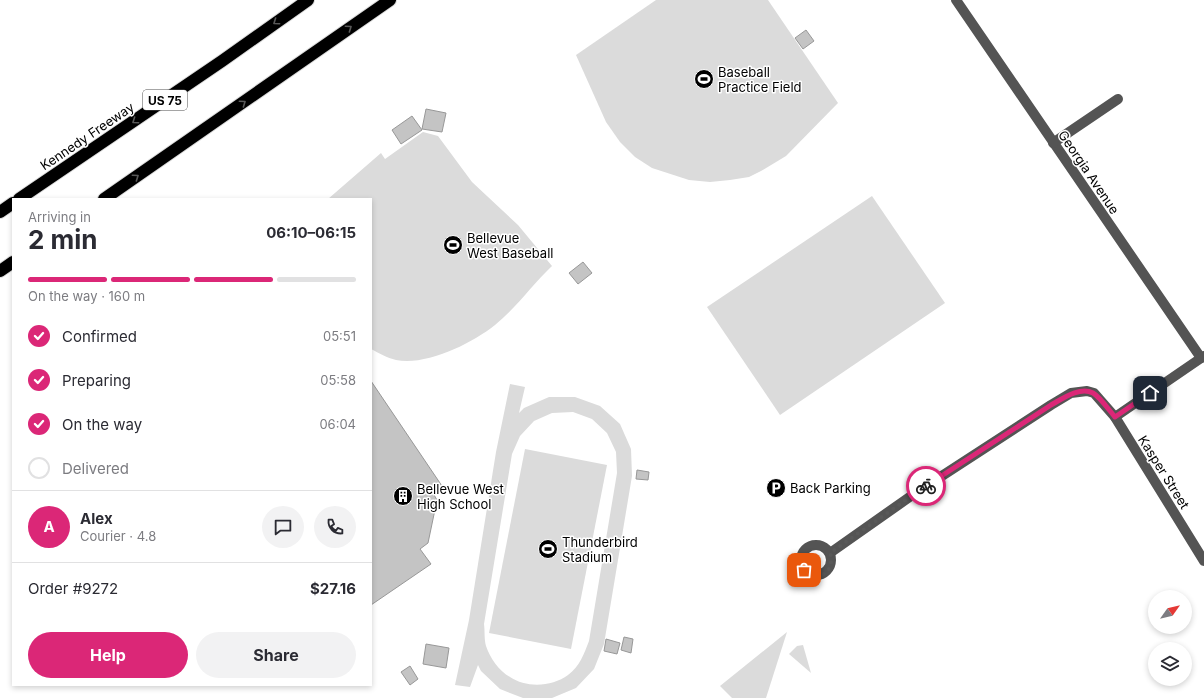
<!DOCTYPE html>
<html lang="en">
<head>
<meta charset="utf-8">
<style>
	body { margin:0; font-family:Inter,sans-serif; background:#f2f2f3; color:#2b2b33; height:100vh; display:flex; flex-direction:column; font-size:15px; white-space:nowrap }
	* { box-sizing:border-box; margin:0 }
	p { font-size:13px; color:#7c7c81 }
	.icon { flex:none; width:22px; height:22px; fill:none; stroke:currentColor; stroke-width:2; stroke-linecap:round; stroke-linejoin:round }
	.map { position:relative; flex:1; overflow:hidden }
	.panel { position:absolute; left:12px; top:198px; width:360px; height:488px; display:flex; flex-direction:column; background:#fff; border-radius:0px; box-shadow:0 2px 6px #0003 }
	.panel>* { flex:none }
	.needle { width:26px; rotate:56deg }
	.fabs { position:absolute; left:1148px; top:590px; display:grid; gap:8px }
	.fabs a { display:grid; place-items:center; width:44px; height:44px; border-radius:50%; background:#fff; box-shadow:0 2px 6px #0003; font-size:20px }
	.pin { position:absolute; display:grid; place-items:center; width:34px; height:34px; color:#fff; margin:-17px; border-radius:8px; box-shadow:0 2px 6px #0006 }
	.courier { position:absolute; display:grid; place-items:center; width:40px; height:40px; margin:-20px; border:3px solid #db2777; border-radius:50%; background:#fff; color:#222; box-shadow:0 1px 5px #0007 }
	.overview em { font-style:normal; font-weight:700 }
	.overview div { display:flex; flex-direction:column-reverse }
	.overview { display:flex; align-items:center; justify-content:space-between; height:68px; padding:0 16px }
	h1 { font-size:26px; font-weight:700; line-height:30px }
	.bar { display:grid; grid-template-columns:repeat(4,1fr); gap:6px 4px; align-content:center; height:48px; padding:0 16px }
	.bar i { height:5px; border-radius:3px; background:#e1e1e2 }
	.bar .active { background:#db2777 }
	.bar p { grid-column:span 4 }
	.line { display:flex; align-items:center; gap:10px; padding:0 16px; border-top:1px solid #e1e1e2 }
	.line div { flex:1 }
	.round { display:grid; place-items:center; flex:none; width:42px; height:42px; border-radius:21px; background:#f2f2f3 }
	ol { padding:0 16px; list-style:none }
	li { display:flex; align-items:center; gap:12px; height:44px }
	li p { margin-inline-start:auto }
	li .icon { padding:4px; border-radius:50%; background:#db2777; color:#fff; stroke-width:4 }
	li:last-child { color:#7c7c81 }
	li i { width:22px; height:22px; border:2px solid #e1e1e2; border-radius:50% }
	.cta { display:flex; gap:8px; margin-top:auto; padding:8px 16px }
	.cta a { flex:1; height:46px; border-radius:24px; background:#db2777; color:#fff; font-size:16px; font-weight:700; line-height:46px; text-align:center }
	.cta a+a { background:#f2f2f3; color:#2b2b33 }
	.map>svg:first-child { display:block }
	.green { fill:#dbdbdb; fill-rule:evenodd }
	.building { fill:#c4c4c4; stroke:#989898 }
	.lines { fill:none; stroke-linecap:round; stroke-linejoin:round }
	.highway-casing { stroke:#dbdbdb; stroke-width:14 }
	.minor { stroke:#545454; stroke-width:10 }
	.highway { stroke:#000; stroke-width:12 }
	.oneway { stroke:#595959 }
	.done { stroke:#595959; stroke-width:4; stroke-dasharray:0 7.2 }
	.route { stroke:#db2777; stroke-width:5 }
	.labels { text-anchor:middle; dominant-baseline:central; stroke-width:3; stroke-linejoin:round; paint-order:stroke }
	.shield { fill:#fff; stroke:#4c4c4c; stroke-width:1 }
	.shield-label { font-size:12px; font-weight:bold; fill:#000 }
	.poi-label { font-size:13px; fill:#000; stroke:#fff; text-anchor:start }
	.street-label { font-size:13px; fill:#000; stroke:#fff }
</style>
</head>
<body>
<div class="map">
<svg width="1204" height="698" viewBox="0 0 1204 698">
	<rect width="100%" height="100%" fill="#fff"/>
	<g class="green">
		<polygon points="656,0 768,0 838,103 786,156 761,171 749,177 730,180 710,182 689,180 652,168 635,157 620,142 606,122 576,55"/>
		<path d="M423,132L438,136L472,182L518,225L552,266C532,285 516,308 495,325C471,344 426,366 396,360C387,358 379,353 371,349V199H328L381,153L385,159Z"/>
		<polygon points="872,196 945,303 780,415 707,307"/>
		<path d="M510,384L525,387L519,413L524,408L549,397H575L600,406L620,424L631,449L632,476L604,644L594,669L576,688L552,698H523L500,689L481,671L478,665L470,687L455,685L469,620L496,452ZM573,412L592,419L607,433L616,452L617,473L589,641C584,654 580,666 568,675C552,687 526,688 510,677C499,671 490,658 486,646C484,639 485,631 484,624L512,454L520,436L534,421L552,413Z"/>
		<polygon points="525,449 607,465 571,649 489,633"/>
		<polygon points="787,632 766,698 732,698 720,686"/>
		<polygon points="803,645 811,673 789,654 797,646"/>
	</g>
	<g class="building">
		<polygon points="806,30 814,41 803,49 795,38"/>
		<polygon points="426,109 446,113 442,132 422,129"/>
		<polygon points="412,116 422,130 401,144 392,130"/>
		<polygon points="583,262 592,273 578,284 569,273"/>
		<polygon points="371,381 442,486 433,493 437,500 428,543 420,549 431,564 371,605"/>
		<polygon points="637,470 649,472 648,480 636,479"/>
		<polygon points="624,637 633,639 631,653 621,650"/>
		<polygon points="606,639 620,643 617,654 604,651"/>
		<polygon points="426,644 449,648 446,668 423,664"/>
		<polygon points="410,666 418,679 410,685 401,672"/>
	</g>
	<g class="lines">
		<defs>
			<g id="highway">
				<polyline points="19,199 222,61 308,0"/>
				<polyline points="104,199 390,0"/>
				<polyline points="0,212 13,203"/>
				<polyline points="0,271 13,262"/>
			</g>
		</defs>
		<use href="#highway" class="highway-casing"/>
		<g class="minor">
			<polyline points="956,0 1201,358"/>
			<polyline points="1053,143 1118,99"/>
			<polyline points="1115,417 1204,356"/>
			<circle cx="816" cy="560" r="15"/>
			<polyline points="830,553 911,496 1051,405 1071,393 1087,391 1094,393 1115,417 1204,561"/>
		</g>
		<use href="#highway" class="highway"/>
	</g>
	<defs><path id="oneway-chevron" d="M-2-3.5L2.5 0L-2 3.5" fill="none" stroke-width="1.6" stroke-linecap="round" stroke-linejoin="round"/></defs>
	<g class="oneway">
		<use href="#oneway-chevron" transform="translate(276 22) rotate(145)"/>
		<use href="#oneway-chevron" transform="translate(349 28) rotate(-35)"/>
		<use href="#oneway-chevron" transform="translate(243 103) rotate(-35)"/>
		<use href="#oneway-chevron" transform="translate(135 121) rotate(145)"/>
		<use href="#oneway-chevron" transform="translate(136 177) rotate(-35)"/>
	</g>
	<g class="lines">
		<path class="done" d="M804,570C818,584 836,571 830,553L926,486"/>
		<path class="route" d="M926,486L1051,405C1062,399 1080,386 1093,393C1100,397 1109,410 1115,417L1150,393"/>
	</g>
	<defs>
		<symbol id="stadium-disc" viewBox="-11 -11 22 22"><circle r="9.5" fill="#000" stroke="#fff"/><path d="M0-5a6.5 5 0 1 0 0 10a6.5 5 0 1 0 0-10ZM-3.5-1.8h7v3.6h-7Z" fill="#fff"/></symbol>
		<symbol id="parking-disc" viewBox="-11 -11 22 22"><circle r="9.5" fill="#000" stroke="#fff"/><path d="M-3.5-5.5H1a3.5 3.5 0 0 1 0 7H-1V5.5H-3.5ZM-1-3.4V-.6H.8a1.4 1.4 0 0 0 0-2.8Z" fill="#fff"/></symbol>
		<symbol id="building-disc" viewBox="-11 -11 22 22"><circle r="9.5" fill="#000" stroke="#fff"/><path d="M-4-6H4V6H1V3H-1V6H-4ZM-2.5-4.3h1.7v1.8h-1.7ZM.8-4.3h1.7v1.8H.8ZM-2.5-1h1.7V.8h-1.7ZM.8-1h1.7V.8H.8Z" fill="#fff"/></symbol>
	</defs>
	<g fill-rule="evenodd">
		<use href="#stadium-disc" x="693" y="68" width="22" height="22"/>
		<use href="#stadium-disc" x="442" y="234" width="22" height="22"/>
		<use href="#parking-disc" x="765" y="477" width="22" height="22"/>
		<use href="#building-disc" x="392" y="485" width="22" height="22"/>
		<use href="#stadium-disc" x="537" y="538" width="22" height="22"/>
	</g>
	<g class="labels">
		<rect class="shield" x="143" y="90" width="44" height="20" rx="3"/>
		<g class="shield-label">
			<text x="165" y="100">US 75</text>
		</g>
		<g class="poi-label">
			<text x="718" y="72">Baseball<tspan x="718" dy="15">Practice Field</tspan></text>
			<text x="467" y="238">Bellevue<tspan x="467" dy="15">West Baseball</tspan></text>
			<text x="790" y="488">Back Parking</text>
			<text x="417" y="489">Bellevue West<tspan x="417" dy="15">High School</tspan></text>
			<text x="562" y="542">Thunderbird<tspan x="562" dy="15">Stadium</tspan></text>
		</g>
		<g class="street-label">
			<text transform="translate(87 136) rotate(-34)">Kennedy Freeway</text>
			<text transform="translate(1089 172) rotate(56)">Georgia Avenue</text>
			<text transform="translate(1164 472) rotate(58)">Kasper Street</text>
		</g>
	</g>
</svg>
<div class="fabs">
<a><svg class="needle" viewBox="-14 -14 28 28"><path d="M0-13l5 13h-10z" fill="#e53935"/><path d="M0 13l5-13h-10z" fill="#7c7c81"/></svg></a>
<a><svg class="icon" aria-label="layers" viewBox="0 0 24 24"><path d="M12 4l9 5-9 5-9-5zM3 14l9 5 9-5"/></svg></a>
</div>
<div class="pin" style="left:804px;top:570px;background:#ea580c"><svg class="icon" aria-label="bag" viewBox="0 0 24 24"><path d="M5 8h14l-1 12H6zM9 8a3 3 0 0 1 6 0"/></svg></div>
<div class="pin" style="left:1150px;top:393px;background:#1f2937"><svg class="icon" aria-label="home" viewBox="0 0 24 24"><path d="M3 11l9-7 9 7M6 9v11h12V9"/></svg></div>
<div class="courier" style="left:926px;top:486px"><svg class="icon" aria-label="bike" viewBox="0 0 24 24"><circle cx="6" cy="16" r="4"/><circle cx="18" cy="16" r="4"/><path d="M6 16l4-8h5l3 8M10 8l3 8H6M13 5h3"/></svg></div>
<section class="panel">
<div class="overview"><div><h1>2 min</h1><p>Arriving in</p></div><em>06:10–06:15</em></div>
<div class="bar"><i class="active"></i><i class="active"></i><i class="active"></i><i></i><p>On the way · 160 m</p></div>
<ol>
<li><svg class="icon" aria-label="check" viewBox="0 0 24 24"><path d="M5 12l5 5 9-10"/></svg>Confirmed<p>05:51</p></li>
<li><svg class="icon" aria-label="check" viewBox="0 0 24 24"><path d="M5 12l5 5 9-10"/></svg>Preparing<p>05:58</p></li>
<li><svg class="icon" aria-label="check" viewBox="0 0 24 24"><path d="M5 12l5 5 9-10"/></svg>On the way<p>06:04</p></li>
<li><i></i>Delivered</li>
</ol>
<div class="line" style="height:72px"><b class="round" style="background:#db2777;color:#fff">A</b><div><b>Alex</b><p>Courier · 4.8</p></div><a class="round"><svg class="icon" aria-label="chat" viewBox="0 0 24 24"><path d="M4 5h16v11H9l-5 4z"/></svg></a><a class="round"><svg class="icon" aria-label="phone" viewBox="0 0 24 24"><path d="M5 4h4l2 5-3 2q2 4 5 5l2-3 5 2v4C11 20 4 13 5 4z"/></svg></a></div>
<div class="line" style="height:52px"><div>Order #9272</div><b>$27.16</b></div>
<div class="cta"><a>Help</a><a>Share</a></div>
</section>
</div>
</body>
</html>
